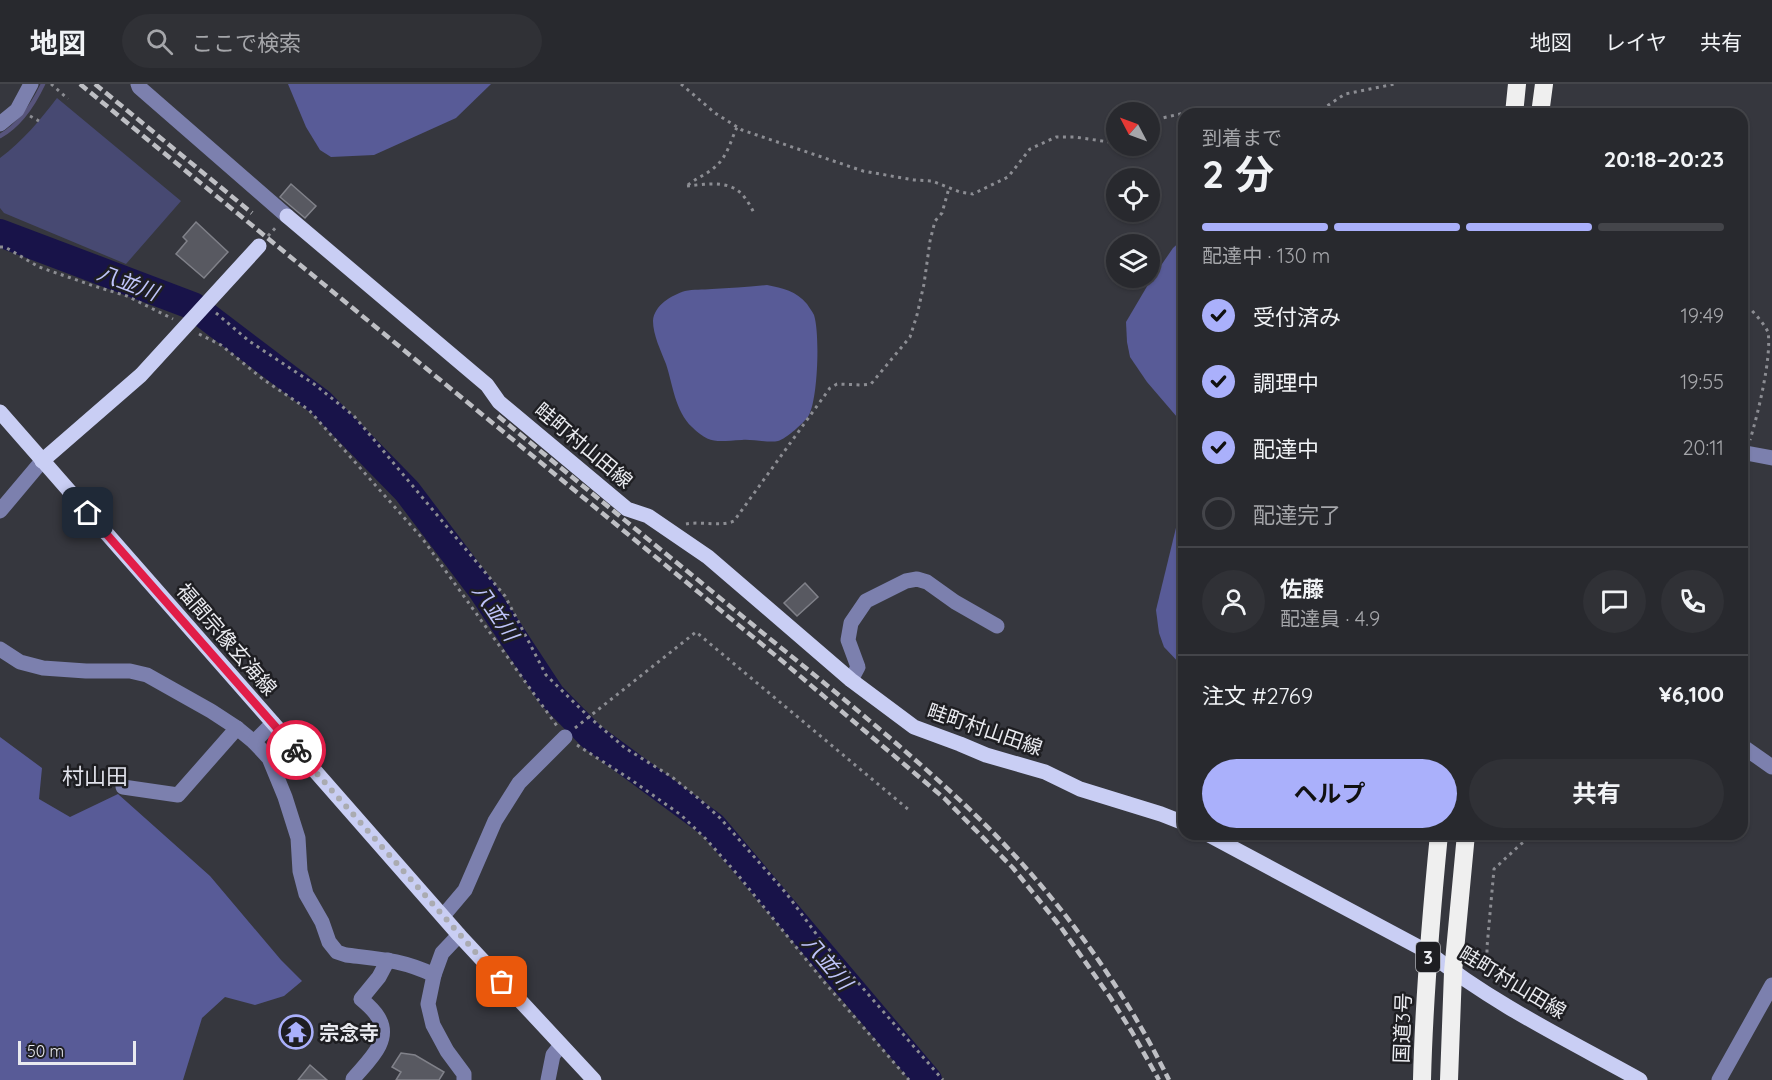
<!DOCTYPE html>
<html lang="ja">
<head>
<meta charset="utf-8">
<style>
	body { margin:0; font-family:Quicksand,"Noto Sans JP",sans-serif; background:#303136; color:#f1f3f6; height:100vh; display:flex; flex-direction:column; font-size:22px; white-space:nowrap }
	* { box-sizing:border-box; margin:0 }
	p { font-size:20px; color:#a5a6aa }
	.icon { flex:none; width:33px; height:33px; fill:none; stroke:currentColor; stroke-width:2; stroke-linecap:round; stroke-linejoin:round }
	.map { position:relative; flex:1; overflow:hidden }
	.panel { position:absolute; left:1178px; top:24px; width:570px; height:732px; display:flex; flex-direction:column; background:#28292e; border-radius:18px; box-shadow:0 2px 4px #0004,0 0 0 2px #44454a }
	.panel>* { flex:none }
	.needle { width:39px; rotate:311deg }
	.fabs { position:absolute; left:1106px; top:18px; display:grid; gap:12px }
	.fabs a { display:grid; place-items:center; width:54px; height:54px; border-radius:50%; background:#28292e; box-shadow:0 2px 4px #0004,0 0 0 2px #44454a; font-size:30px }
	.scale { position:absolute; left:18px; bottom:15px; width:118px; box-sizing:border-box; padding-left:6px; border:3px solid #e9eaef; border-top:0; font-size:16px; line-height:21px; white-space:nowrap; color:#e9eaef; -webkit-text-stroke:4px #1e1e22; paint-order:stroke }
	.pin { position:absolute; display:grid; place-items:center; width:51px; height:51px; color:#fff; margin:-26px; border-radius:12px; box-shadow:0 3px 9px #0006 }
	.courier { position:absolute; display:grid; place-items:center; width:60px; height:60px; margin:-30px; border:4px solid #e11d48; border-radius:50%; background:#fff; color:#222; box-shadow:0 2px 8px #0007 }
	.summary em { font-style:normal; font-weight:700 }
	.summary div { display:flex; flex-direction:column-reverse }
	.summary { display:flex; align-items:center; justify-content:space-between; height:102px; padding:0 24px }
	h1 { font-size:39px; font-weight:700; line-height:45px }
	.bar { display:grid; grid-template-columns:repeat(4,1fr); gap:9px 6px; align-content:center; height:72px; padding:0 24px }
	.bar i { height:8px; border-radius:4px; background:#44454a }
	.bar .current { background:#aab0fb }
	.bar p { grid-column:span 4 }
	.line { display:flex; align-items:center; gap:15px; padding:0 24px; border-top:2px solid #44454a }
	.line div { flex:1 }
	.round { display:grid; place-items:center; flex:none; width:63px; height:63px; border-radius:32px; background:#303136 }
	ol { padding:0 24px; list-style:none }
	li { display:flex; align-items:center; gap:18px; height:66px }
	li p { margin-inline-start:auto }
	li .icon { padding:6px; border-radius:50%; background:#aab0fb; color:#111; stroke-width:4 }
	li:last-child { color:#a5a6aa }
	li i { width:33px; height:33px; border:3px solid #44454a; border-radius:50% }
	.cta { display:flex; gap:12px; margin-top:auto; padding:12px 24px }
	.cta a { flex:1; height:69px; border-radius:36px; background:#aab0fb; color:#111; font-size:24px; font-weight:700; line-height:69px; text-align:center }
	.cta a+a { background:#303136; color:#f1f3f6 }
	header { display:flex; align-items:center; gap:36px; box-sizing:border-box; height:84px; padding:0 30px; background:#28292e; border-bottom:2px solid #44454a }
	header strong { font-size:28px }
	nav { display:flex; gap:33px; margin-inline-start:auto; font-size:21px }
	.search { width:420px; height:54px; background:#303136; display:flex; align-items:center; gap:15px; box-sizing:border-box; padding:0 21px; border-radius:33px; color:#a5a6aa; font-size:22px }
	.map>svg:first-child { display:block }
	.green { fill:#474972 }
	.forest { fill:#585b97 }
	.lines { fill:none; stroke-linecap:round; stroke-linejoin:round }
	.stream { stroke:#57547b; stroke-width:4.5 }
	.river { stroke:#181349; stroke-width:28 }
	.building { fill:#585961; stroke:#808189; stroke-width:1.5 }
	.path { stroke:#8c8d93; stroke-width:3; stroke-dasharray:3 4.5; stroke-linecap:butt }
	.minor { stroke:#7c80ae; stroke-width:15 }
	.major { stroke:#c9cef4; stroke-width:15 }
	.highway { stroke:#efefef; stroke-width:18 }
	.rail { stroke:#bebfc4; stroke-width:4.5; stroke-dasharray:9 4.5; stroke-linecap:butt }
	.done { stroke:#aaabb1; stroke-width:6; stroke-dasharray:0 10.8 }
	.route { stroke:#e11d48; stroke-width:8 }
	.labels { text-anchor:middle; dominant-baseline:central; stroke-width:5; stroke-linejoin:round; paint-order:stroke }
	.shield { fill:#1e1e22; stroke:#acadb2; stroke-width:1.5 }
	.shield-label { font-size:18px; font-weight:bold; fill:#e9eaef }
	.street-label { font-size:20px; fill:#e9eaef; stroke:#1e1e22 }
	.poi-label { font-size:20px; font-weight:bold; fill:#e9eaef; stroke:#1e1e22; text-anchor:start }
	.water-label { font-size:21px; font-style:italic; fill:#bfc4fa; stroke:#1e1e22 }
	.quarter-label { font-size:22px; fill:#e0e1ea; stroke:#1e1e22 }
</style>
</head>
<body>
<header>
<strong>地図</strong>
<div class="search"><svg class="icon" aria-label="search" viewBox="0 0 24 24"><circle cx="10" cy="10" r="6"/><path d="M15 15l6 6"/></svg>ここで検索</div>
<nav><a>地図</a><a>レイヤ</a><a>共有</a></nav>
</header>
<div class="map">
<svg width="1772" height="996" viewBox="0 0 1772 996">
	<rect width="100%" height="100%" fill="#36373e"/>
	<path class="green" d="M57,14L181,117L126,180L4,129L0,124V74C23,57 40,36 57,14Z"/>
	<g class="forest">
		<polygon points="288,0 491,0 456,34 374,71 331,73 320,66 306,43"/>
		<polygon points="1183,155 1183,340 1147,298 1130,273 1127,258 1126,238 1149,199 1173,164"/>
		<path d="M767,201C783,204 796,207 807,220C809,223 812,227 814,231C820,249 818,314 809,331C805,338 786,355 778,357C769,359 752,355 742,356C718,357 710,361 692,343C675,327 673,301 666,280C661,267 653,251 653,237C654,221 672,211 685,207C693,205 703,206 712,205C730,204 748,203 767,201Z"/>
		<polygon points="1183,415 1184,583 1183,583 1164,563 1159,549 1156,526"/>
		<polygon points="0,653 42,684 39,715 70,733 118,710 210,792 281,876 302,897 284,912 255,921 225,913 202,934 183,996 0,996"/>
	</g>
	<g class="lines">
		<path class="stream" d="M0,52C20,41 33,21 43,0"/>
		<polyline class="river" points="0,149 193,222 321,319 407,407 482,506 551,611 591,652 713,742 928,996"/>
	</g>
	<g class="building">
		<polygon points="291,100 316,122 305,134 280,113"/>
		<polygon points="196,138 228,168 204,194 176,170 187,157 183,153"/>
		<polygon points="805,499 818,513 797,532 784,519"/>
		<polygon points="401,969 415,971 444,988 439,996 396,996 401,988 392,983"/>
		<polygon points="310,981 327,996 298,996"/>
	</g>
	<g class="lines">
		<g class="path">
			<polyline points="51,0 68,15"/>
			<polyline points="681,0 715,29 742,46 863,87 914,96 932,97 960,108 973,110 1008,93 1030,65 1056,53 1075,53 1109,58 1116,55"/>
			<polyline points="1315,30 1345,10 1395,0"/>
			<polyline points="30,32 39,37"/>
			<polyline points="1149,37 1189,28 1204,30"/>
			<path d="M688,101C696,94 708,90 716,82C727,73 731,56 737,43"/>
			<path d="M687,102C707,100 732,95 745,114C749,119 752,125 755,131"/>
			<polyline points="268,152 278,141"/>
			<polyline points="0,163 5,163 39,183 94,202 127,212 173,235"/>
			<path d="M1742,216C1751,226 1762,236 1768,248C1772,272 1758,330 1750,356"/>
			<polyline points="216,229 249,257 314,300 354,332 505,512 546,591 588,632 625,664 672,693 698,714 720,734 786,809 820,855 943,996"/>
			<polyline points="199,250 221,261 264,296 309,326 422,454 557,642"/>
			<path d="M686,440C702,437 721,443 734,437L830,304L837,300L862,301L871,300L910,253L917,231L924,200L930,157L935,137L942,129L949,104"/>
			<polyline points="575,644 696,548 909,726"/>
			<polyline points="577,661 630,695 681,731 706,755 738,791 825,899 909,996"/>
			<polyline points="1487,891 1487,863 1494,785 1521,760 1535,750"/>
		</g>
		<g class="minor">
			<polyline points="138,0 139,3 287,132"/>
			<polyline points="0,40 17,26 31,0"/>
			<polyline points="1746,369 1772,374"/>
			<polyline points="0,427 42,377"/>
			<path d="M0,565L20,578L43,584L86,587H130L147,591L211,627L237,644L254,658L269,674L285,713L298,754L300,787L306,810L322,838L329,858L337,868L346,871C380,875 403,876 434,891L442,869L459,851"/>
			<polyline points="851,596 858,583 848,556 851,539 866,517 906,497 917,495 927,498 955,518 997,542"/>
			<polyline points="254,658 273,639"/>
			<polyline points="1742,662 1772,683"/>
			<polyline points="123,703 178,711 237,644"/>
			<polyline points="443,832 465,806 495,737 519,699 565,653"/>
			<polyline points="434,891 428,920 433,941 447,967 464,990 464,996"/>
			<path d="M353,995C367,978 393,957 378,933C374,926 367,920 361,915L379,893L388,876"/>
			<polyline points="548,996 553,971 561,961"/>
			<polyline points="1719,996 1772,901"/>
		</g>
		<g class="major">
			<polyline points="287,132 487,301 499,318 627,425 648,432 708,473 851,596 914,643 960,660 986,671 1045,688 1080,705 1161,730 1184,739"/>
			<polyline points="0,328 459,851 594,996"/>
			<polyline points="42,377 141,291 259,162"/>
			<path d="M1207,750L1428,868C1493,920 1568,956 1640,996"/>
		</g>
		<g class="highway">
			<polyline points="1514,30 1517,0"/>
			<polyline points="1540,30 1544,0"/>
			<path d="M1422,996C1424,914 1431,832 1439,750"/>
			<polyline points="1449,996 1453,888 1466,750"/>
		</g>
		<g class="rail">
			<polyline points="80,0 781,576 944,714 1013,784 1060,842 1110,913 1132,948 1159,996"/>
			<polyline points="95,0 252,129"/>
			<path d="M498,332C586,405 675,477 764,550C827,601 891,653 951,708C1040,789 1116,888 1169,996"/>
		</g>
	</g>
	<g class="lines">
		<polyline class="done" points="296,666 502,898"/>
		<polyline class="route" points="88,429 296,666"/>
	</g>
	<defs>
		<symbol id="temple-ring" viewBox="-11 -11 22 22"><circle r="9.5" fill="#1e1e22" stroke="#aab0fb" stroke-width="1.5"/><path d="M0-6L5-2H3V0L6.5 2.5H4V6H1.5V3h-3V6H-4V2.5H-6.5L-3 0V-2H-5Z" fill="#aab0fb"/></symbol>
	</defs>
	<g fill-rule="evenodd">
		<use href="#temple-ring" x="277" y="929" width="38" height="38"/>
	</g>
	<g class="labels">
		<rect class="shield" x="1416" y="858" width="24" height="30" rx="4.5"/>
		<g class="shield-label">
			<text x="1428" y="873">3</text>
		</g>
		<g class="street-label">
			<text transform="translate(584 361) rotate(40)">畦町村山田線</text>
			<text transform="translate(227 555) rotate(49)">福間宗像玄海線</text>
			<text transform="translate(985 645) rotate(19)">畦町村山田線</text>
			<text transform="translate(1513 898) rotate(31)">畦町村山田線</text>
			<text transform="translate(1402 944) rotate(-88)">国道3号</text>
		</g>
		<g class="poi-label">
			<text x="319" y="948">宗念寺</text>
		</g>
		<g class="water-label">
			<text transform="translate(128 198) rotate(21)">八並川</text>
			<text transform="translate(496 528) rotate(56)">八並川</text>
			<text transform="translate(828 878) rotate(50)">八並川</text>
		</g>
		<g class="quarter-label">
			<text x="95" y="692">村山田</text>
		</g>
	</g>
</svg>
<div class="fabs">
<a><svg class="needle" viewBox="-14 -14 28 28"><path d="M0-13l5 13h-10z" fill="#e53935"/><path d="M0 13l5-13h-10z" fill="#a5a6aa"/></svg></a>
<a><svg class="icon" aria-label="locate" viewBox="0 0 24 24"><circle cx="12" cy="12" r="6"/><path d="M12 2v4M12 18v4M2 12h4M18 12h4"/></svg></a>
<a><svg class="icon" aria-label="layers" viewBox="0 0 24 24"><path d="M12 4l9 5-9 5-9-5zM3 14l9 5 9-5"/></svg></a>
</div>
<div class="scale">50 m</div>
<div class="pin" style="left:502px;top:898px;background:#ea580c"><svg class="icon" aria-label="bag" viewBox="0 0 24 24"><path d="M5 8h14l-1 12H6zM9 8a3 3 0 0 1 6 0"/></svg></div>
<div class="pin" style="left:88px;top:429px;background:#1f2937"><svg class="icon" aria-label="home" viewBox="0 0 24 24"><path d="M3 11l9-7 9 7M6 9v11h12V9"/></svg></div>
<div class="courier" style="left:296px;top:666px"><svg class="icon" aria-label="bike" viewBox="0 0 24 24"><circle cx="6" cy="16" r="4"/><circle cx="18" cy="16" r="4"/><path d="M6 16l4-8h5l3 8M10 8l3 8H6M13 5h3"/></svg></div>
<section class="panel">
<div class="summary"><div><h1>2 分</h1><p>到着まで</p></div><em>20:18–20:23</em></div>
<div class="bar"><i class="current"></i><i class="current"></i><i class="current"></i><i></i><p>配達中 · 130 m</p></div>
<ol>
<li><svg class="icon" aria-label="check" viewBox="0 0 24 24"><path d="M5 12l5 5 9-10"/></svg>受付済み<p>19:49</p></li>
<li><svg class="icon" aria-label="check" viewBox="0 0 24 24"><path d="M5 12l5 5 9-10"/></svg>調理中<p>19:55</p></li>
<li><svg class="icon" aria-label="check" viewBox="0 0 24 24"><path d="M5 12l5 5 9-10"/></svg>配達中<p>20:11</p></li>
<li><i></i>配達完了</li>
</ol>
<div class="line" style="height:108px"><a class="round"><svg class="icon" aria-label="person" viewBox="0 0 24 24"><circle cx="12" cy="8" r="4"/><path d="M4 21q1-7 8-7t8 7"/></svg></a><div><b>佐藤</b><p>配達員 · 4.9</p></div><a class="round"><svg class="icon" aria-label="chat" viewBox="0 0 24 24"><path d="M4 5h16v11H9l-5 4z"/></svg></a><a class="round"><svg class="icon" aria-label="phone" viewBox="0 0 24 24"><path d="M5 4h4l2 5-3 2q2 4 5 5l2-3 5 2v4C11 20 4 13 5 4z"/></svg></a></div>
<div class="line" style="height:78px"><div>注文 #2769</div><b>¥6,100</b></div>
<div class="cta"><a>ヘルプ</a><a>共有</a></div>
</section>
</div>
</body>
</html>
